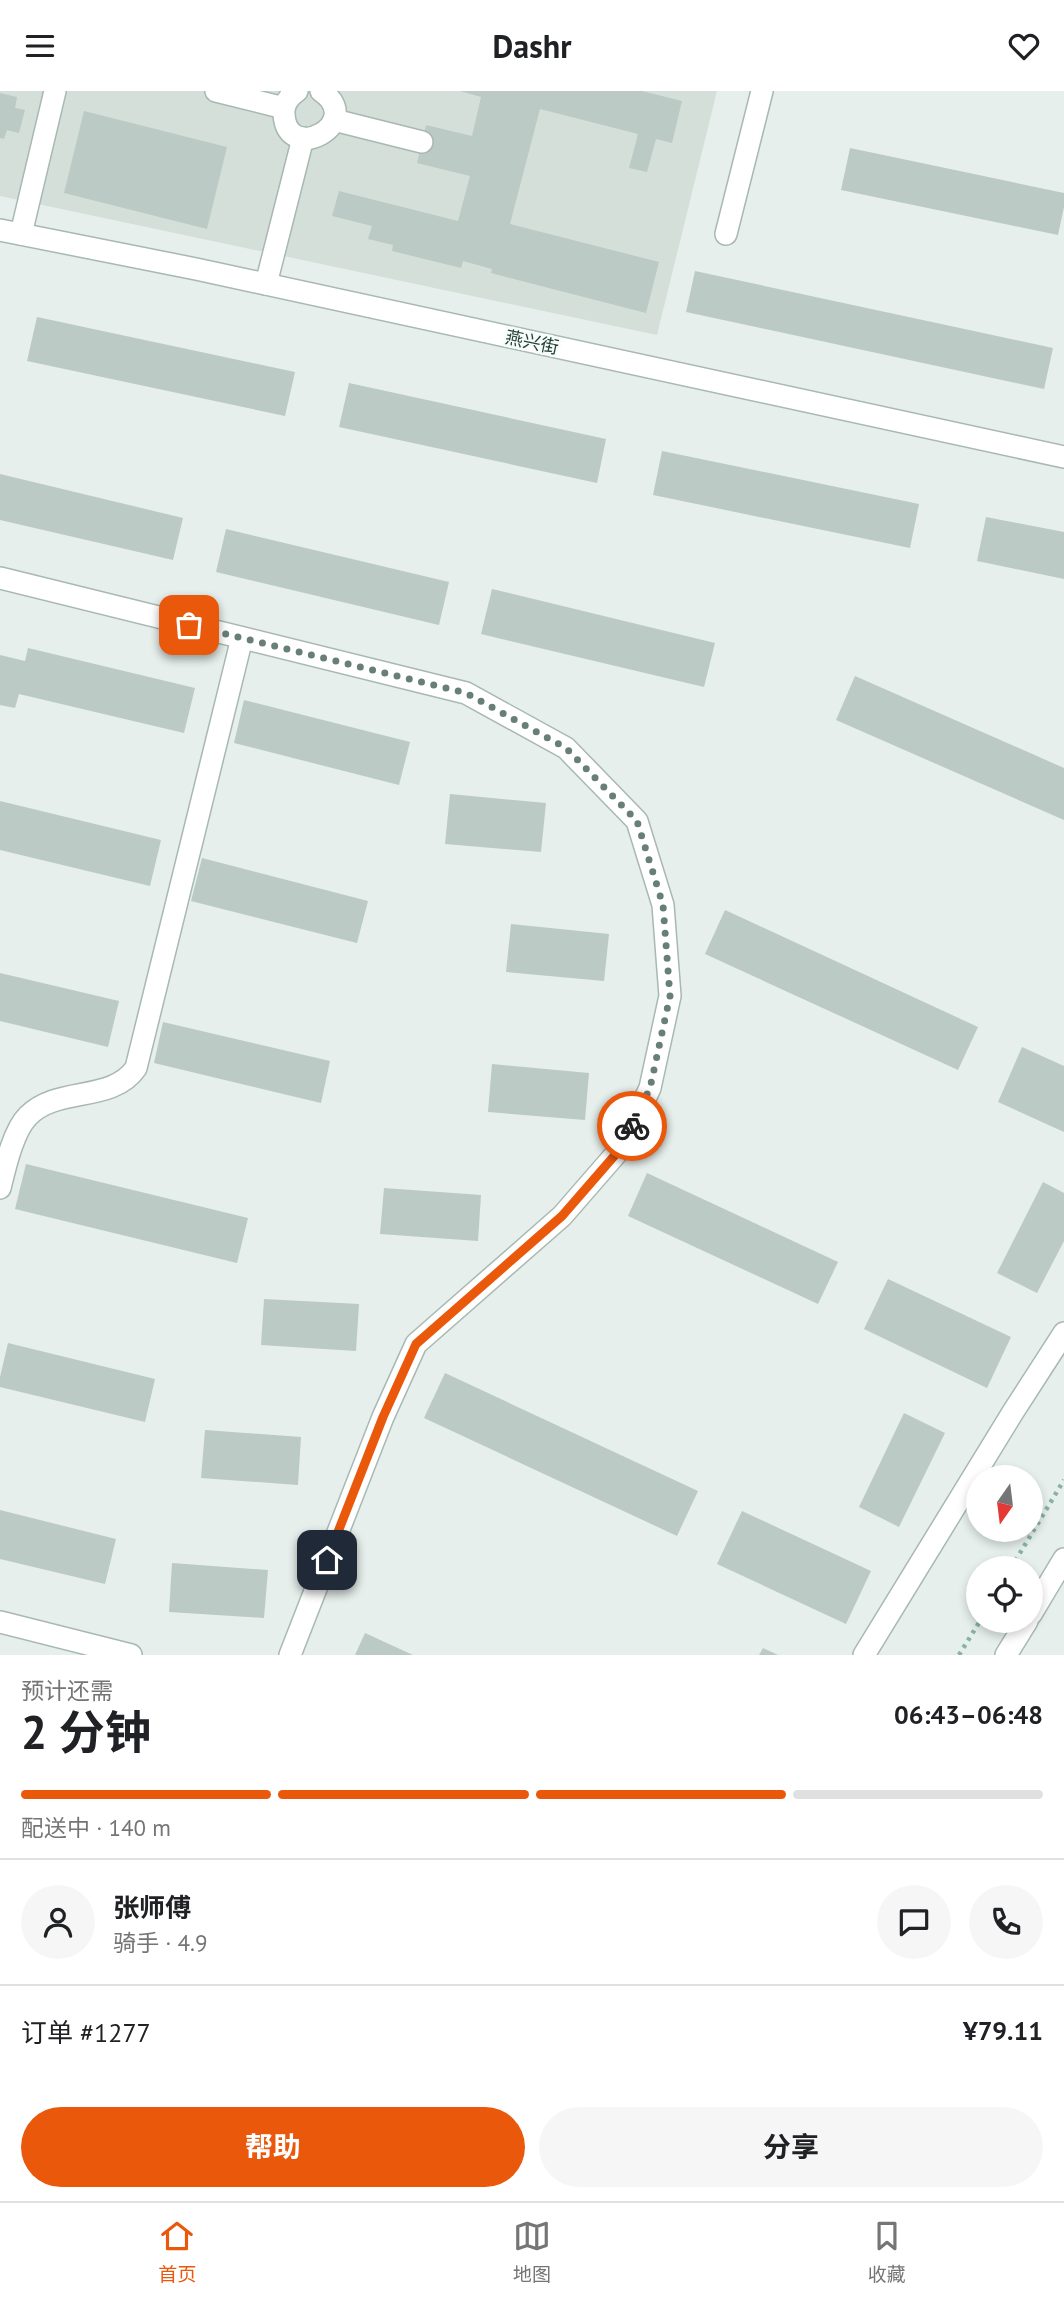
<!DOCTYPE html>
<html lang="zh">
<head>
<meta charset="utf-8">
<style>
	body { margin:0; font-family:"PT Sans","Noto Sans SC",sans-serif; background:#f6f6f6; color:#202124; height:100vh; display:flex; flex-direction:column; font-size:26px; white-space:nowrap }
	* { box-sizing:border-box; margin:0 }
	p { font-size:23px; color:#757577 }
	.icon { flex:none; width:38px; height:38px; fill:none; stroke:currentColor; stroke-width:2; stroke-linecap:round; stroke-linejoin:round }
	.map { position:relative; height:1564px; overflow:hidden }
	.drawer { display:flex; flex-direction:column; background:#fff; flex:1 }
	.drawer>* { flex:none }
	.needle { width:46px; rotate:194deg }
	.tools { position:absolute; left:966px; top:1374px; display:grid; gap:14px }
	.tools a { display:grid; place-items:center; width:77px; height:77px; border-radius:50%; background:#fff; box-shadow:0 4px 10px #0003; font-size:35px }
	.pin { position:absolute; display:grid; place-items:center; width:60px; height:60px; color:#fff; margin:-30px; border-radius:14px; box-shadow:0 4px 10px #0006 }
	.courier { position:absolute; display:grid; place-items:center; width:70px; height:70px; margin:-35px; border:5px solid #ea580c; border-radius:50%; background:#fff; color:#222; box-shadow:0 2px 9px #0007 }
	.head em { font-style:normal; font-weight:700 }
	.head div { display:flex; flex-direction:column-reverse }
	.head { display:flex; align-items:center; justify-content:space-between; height:119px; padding:0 21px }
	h1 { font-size:46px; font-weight:700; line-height:52px }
	.bar { display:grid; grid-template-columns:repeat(4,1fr); gap:10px 7px; align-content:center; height:84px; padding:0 21px }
	.bar i { height:9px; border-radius:5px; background:#e0e0e0 }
	.bar .on { background:#ea580c }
	.bar p { grid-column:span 4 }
	.line { display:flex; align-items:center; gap:18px; padding:0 21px; border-top:2px solid #e0e0e0 }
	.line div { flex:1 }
	.round { display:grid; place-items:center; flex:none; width:74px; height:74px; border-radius:37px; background:#f6f6f6 }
	.action { display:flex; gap:14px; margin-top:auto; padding:14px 21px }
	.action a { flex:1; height:80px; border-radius:42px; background:#ea580c; color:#fff; font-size:28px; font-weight:700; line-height:80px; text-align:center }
	.action a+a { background:#f6f6f6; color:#202124 }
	header { display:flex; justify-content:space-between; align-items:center; height:91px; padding:0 21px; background:#fff; font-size:32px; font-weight:700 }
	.tabs { display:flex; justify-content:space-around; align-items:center; height:98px; border-top:2px solid #e0e0e0; background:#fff; font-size:19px; color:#757577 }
	.tabs a { display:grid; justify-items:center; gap:4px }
	.tabs .on { color:#ea580c }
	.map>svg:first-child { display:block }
	.built { fill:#d4dfda }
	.building { fill:#bbcac4 }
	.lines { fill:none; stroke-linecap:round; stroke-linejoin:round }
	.minor-casing { stroke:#a8b8b2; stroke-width:24 }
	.path { stroke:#86b3a5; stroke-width:4.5; stroke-dasharray:3.5 5; stroke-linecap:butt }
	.minor { stroke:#fff; stroke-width:21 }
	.done { stroke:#687f78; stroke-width:7; stroke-dasharray:0 12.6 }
	.route { stroke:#ea580c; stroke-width:9 }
	.labels { text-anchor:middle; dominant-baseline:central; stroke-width:5; stroke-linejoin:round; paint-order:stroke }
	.street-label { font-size:18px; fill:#24423a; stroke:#f7fbf9 }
</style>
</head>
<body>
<header><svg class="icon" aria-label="menu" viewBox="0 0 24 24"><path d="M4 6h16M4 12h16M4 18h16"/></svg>Dashr<svg class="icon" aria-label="heart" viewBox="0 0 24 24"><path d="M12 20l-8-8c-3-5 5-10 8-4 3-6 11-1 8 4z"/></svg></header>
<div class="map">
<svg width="1064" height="1564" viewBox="0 0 1064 1564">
	<rect width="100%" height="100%" fill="#e6efeb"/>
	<polygon class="built" points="0,0 717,0 657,244 0,105"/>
	<g class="building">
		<polygon points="460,0 642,0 682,10 672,52 656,48 647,81 629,77 638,43 540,18 510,133 659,171 646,222 491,182 492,178 463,170 461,177 392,160 393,154 368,148 372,135 332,125 339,100 458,130 470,85 417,72 426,34 472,45 481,6"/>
		<polygon points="0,2 17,6 15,17 25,19 19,42 7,39 4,48 0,47"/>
		<polygon points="84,20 227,56 207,138 64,102"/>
		<polygon points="850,57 1064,102 1064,116 1058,144 841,99"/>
		<polygon points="695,180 1053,257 1044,298 686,221"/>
		<polygon points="37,226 295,281 285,325 27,270"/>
		<polygon points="349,292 606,348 597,392 339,336"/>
		<polygon points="662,360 919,413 910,457 653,404"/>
		<polygon points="0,383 183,427 173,469 0,429"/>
		<polygon points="986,426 1064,441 1064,488 977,470"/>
		<polygon points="226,438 449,491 439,534 216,481"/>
		<polygon points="492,498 715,552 704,596 481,543"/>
		<polygon points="28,557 195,597 184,642 19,603 15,617 0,614 0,564 25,570"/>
		<polygon points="855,585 1064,677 1064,729 836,629"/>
		<polygon points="244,609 410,651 399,694 234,652"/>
		<polygon points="450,703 546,712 541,761 445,753"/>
		<polygon points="0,710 161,749 150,795 0,759"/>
		<polygon points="202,767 368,810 357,852 191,810"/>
		<polygon points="725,819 978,936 958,979 705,863"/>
		<polygon points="511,833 609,843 604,890 506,881"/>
		<polygon points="0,882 119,910 108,956 0,930"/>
		<polygon points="163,931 330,970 321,1012 154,972"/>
		<polygon points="1022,956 1064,975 1064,1041 998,1011"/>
		<polygon points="492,973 589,982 585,1029 488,1021"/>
		<polygon points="26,1073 248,1127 237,1172 15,1118"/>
		<polygon points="647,1082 838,1171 818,1213 628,1125"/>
		<polygon points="1043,1091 1064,1102 1064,1150 1037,1202 997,1182"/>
		<polygon points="384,1097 481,1104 478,1150 380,1143"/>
		<polygon points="888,1188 1011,1246 987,1297 864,1238"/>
		<polygon points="264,1208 359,1213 356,1260 261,1254"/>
		<polygon points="8,1252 155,1288 145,1331 0,1296 0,1286"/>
		<polygon points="445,1282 698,1400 677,1445 424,1327"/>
		<polygon points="904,1322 945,1342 899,1436 859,1416"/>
		<polygon points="205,1339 301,1346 298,1394 201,1387"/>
		<polygon points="0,1419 116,1448 105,1493 0,1468"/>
		<polygon points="742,1420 871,1480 846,1533 717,1473"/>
		<polygon points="172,1472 268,1479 264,1527 169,1521"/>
		<polygon points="365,1542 413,1564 355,1564"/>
		<polygon points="763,1557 778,1564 759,1564"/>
	</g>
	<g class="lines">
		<defs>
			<g id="minor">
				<polyline points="216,0 284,17"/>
				<path d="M297,0C290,5 283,13 284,23C287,75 367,32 321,0"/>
				<polyline points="334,29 422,51"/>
				<polyline points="0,139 196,178 1064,366"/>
				<polyline points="21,143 55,0"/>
				<polyline points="726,143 762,0"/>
				<polyline points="266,193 303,47"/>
				<polyline points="0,487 466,602 566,657 637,730 663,814 670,905 650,997 622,1056 562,1125 416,1253 383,1326 290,1564"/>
				<path d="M0,1097C5,1077 13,1040 28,1025C57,995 112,1012 136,977L242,547"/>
				<polyline points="1031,1523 1064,1468"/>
				<polyline points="0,1531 131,1564"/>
				<polyline points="864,1564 1013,1321 1064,1242"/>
				<polyline points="1006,1564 1027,1530"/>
			</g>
		</defs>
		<use href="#minor" class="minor-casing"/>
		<g class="path">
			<polyline points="1011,1477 1064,1389"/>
			<polyline points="959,1564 980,1530"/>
		</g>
		<use href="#minor" class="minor"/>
	</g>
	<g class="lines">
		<polyline class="done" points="189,534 466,602 566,657 637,730 663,814 670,905 650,997 632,1035"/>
		<polyline class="route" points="327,1469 383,1326 416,1253 562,1125 622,1056 632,1035"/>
	</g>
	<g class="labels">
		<g class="street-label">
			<text transform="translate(532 251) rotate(12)">燕兴街</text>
		</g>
	</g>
</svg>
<div class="tools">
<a><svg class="needle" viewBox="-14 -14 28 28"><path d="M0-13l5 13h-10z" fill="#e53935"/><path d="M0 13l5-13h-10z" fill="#757577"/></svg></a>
<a><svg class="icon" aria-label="locate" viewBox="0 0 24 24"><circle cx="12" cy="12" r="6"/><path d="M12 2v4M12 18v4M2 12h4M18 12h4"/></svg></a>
</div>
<div class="pin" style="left:189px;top:534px;background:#ea580c"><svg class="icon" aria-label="bag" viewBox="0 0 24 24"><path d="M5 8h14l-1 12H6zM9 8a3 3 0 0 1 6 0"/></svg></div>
<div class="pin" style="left:327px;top:1469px;background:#1f2937"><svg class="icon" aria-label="home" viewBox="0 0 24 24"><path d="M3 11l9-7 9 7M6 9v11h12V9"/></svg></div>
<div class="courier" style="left:632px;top:1035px"><svg class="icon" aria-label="bike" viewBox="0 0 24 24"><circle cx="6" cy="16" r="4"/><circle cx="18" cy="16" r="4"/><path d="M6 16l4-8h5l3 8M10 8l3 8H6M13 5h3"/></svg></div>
</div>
<section class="drawer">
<div class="head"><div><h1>2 分钟</h1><p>预计还需</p></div><em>06:43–06:48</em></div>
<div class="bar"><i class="on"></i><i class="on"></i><i class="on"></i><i></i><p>配送中 · 140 m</p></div>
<div class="line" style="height:126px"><a class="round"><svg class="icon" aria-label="person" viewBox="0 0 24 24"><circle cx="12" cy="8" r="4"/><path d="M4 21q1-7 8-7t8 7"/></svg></a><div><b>张师傅</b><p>骑手 · 4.9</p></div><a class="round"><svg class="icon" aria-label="chat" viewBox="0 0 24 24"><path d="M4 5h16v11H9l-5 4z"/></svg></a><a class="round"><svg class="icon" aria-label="phone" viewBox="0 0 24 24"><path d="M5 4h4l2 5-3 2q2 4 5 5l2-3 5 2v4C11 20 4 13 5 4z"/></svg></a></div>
<div class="line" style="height:91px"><div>订单 #1277</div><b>¥79.11</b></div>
<div class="action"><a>帮助</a><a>分享</a></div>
</section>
<nav class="tabs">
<a class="on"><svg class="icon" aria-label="home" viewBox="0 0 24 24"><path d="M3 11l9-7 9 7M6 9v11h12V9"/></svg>首页</a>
<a><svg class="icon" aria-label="map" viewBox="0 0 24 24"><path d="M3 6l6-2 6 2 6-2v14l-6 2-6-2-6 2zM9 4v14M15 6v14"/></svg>地图</a>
<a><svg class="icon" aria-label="saved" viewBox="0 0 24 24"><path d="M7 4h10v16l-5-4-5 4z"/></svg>收藏</a>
</nav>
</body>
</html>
